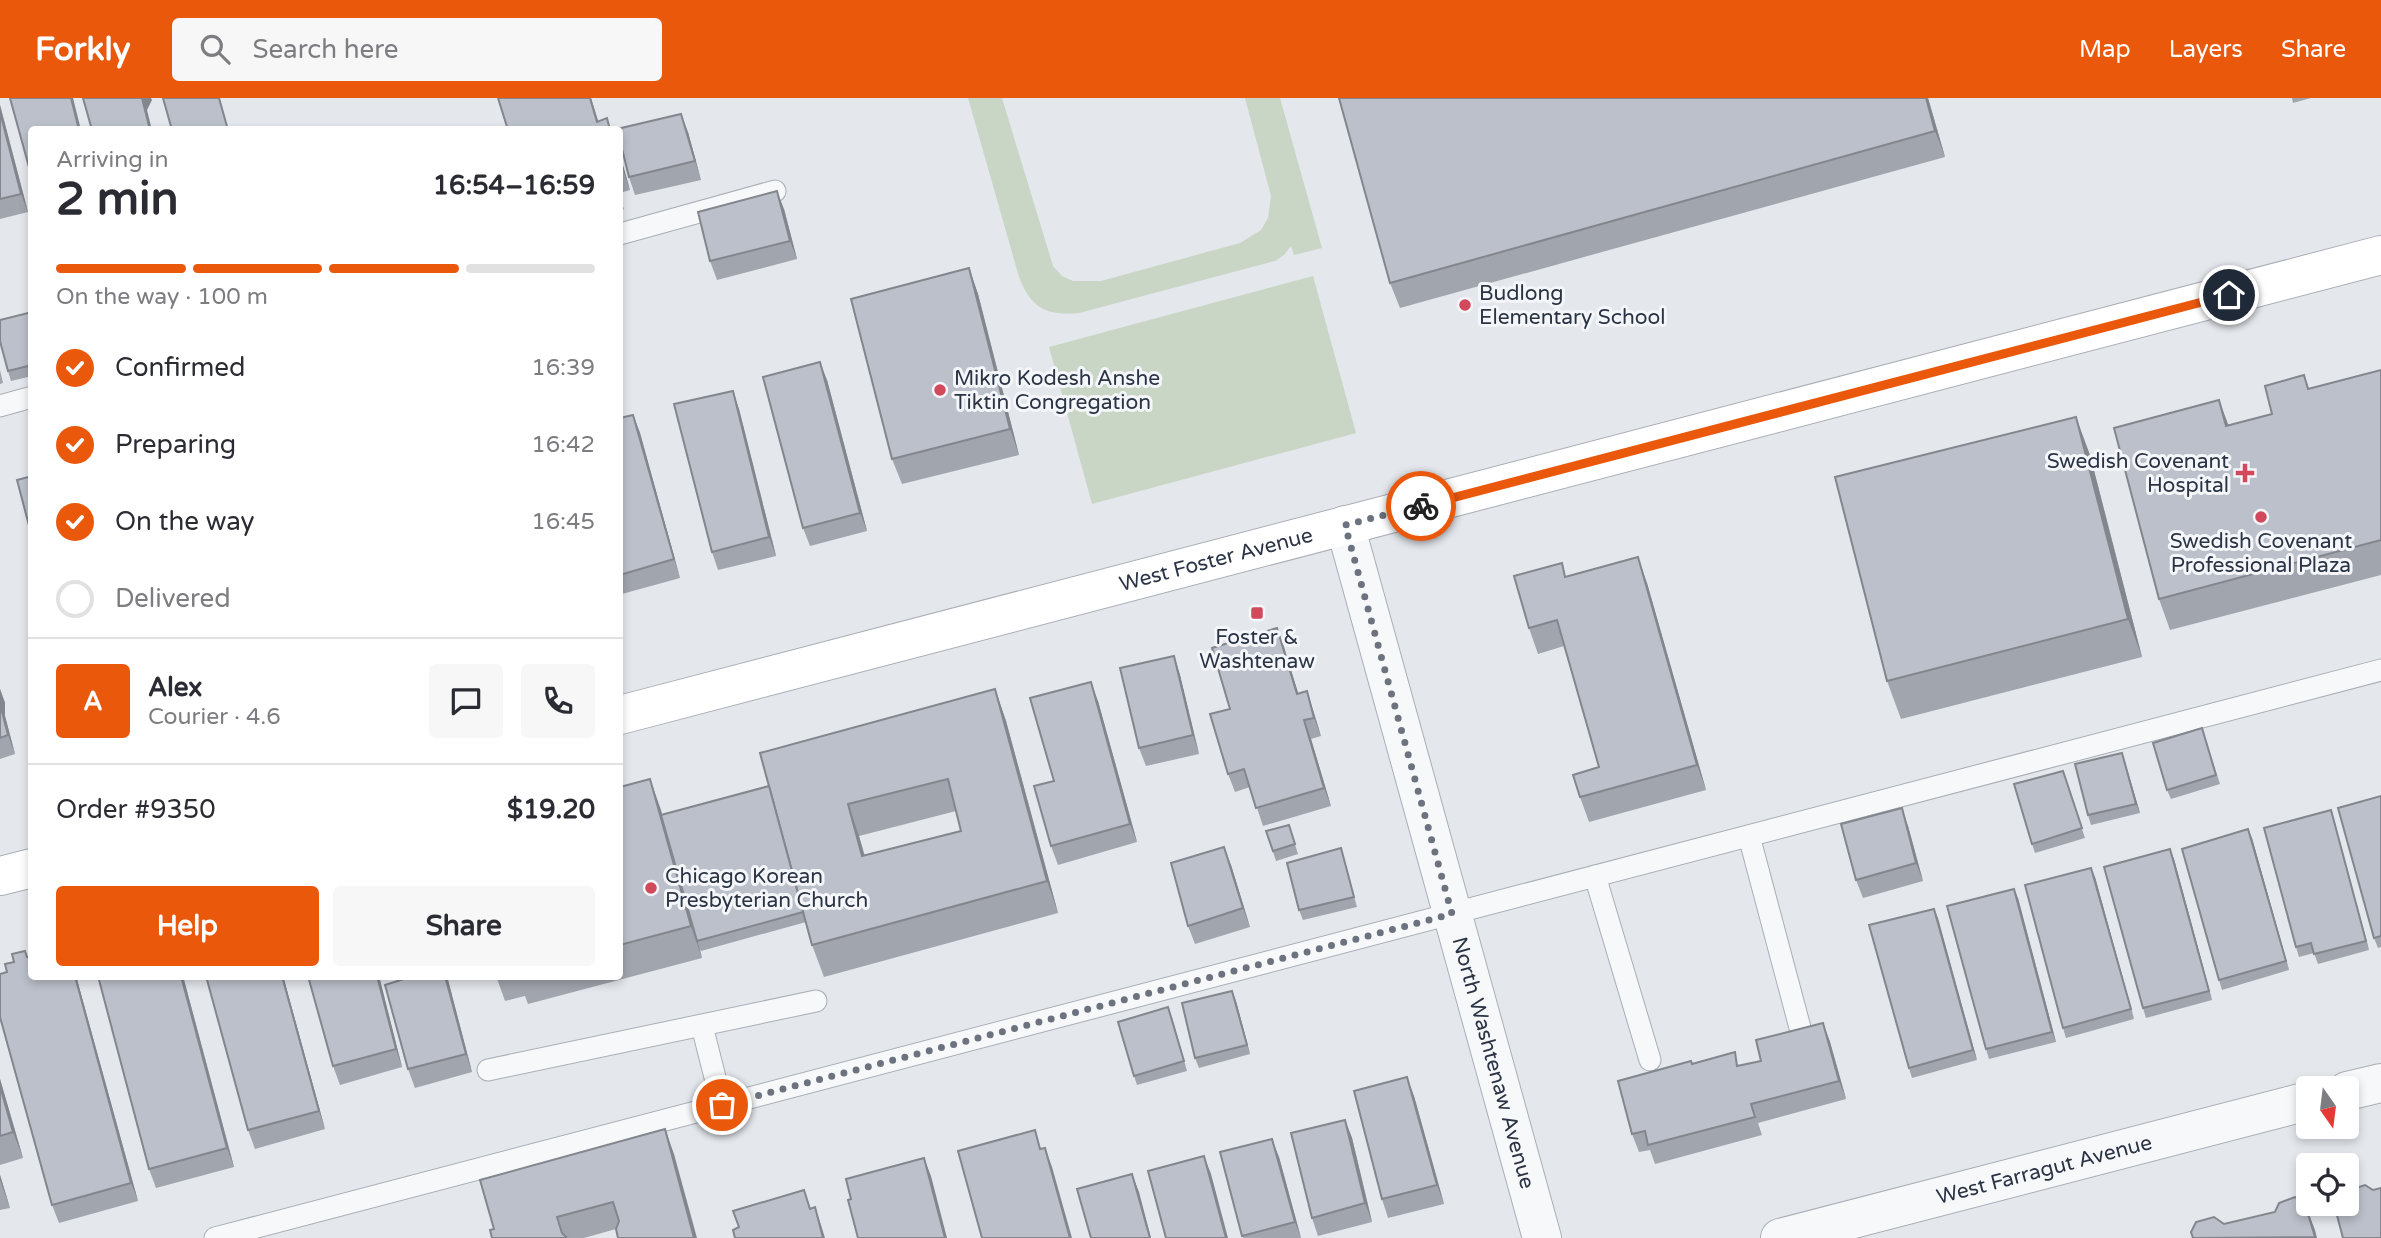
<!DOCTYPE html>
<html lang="en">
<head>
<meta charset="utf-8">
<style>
	body { margin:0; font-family:"Varela Round",sans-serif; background:#f7f7f7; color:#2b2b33; height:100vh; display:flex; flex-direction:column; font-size:26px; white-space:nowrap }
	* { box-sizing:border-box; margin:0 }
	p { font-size:23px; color:#7c7c81 }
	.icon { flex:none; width:38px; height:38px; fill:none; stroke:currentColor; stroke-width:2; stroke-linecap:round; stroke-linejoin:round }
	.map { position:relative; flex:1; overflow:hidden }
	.drawer { position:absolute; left:28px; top:28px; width:595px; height:854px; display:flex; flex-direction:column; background:#fff; border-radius:7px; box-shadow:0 4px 10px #0003 }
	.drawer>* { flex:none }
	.needle { width:46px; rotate:166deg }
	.tools { position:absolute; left:2296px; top:978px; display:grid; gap:14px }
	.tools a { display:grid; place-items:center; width:63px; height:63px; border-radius:7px; background:#fff; box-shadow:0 4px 10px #0003; font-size:35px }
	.pin { position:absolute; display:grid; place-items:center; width:60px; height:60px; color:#fff; margin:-30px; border:4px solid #fff; border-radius:50%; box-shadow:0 2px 7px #0007 }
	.courier { position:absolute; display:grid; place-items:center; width:70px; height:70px; margin:-35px; border:5px solid #ea580c; border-radius:50%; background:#fff; color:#222; box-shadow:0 2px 9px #0007 }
	.head em { font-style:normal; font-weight:800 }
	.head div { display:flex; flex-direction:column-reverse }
	.head { display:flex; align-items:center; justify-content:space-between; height:119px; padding:0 28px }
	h1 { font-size:46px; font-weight:800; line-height:52px }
	.bar { display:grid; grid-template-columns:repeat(4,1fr); gap:10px 7px; align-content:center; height:84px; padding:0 28px }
	.bar i { height:9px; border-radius:5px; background:#e1e1e2 }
	.bar .active { background:#ea580c }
	.bar p { grid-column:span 4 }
	.line { display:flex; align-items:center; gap:18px; padding:0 28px; border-top:2px solid #e1e1e2 }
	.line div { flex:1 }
	.round { display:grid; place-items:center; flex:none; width:74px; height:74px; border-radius:7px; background:#f7f7f7 }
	ol { padding:0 28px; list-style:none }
	li { display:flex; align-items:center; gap:21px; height:77px }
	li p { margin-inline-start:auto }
	li .icon { padding:7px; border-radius:50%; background:#ea580c; color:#fff; stroke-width:4 }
	li:last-child { color:#7c7c81 }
	li i { width:38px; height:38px; border:4px solid #e1e1e2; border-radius:50% }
	.primary-button { display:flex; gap:14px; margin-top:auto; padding:14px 28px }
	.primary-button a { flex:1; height:80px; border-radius:7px; background:#ea580c; color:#fff; font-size:28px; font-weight:800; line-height:80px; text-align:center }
	.primary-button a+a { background:#f7f7f7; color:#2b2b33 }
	header { display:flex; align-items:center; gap:42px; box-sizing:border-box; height:98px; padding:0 35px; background:#ea580c; color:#fff }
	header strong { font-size:33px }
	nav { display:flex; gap:38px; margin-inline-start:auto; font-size:24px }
	.search { width:490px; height:63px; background:#f7f7f7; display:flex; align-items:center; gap:18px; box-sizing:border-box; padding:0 24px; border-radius:7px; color:#7c7c81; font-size:26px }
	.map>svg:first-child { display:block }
	.green { fill:#c9d6c5 }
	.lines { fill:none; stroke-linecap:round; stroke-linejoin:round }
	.lane-casing { stroke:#a9aeb7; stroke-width:23 }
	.street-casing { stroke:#a9aeb7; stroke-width:40 }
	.secondary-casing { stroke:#a9aeb7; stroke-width:40 }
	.lane { stroke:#f7f8fa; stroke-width:21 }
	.street { stroke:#f7f8fa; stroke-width:38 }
	.secondary { stroke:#fff; stroke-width:38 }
	.wall { fill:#a1a5ae; fill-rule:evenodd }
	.shaded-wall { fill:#83868d }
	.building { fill:#bbc0ca; stroke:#83868d; stroke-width:2; fill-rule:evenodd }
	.done { stroke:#6c737f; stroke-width:7; stroke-dasharray:0 12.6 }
	.route { stroke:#ea580c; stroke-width:9 }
	.poi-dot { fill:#d1495b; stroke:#f4f6f9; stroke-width:2.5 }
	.labels { text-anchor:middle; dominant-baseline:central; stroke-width:6; stroke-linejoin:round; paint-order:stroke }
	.poi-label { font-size:21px; fill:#2b3445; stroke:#f4f6f9; text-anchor:start }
	.street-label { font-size:21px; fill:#2b3445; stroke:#f4f6f9 }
</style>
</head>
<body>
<header>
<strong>Forkly</strong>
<div class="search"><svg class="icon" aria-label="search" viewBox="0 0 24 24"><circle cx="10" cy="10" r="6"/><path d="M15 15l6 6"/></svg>Search here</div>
<nav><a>Map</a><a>Layers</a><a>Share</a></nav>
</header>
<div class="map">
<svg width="2381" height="1140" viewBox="0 0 2381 1140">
	<rect width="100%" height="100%" fill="#e4e7ec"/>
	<g class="green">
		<path d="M968,0H1002L1053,168L1062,178L1073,183H1101L1240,145L1261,132L1268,120L1271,98L1245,0H1280L1322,150L1294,157L1291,148L1284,157L1275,163L1079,215C1046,218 1031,210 1019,179Z"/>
		<polygon points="1313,178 1356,335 1092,406 1049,249"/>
	</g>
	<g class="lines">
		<defs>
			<g id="lane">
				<polyline points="620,136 775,93"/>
				<polyline points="0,308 32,299"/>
				<polyline points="1749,738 1803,941"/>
				<polyline points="1595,778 1650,962"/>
				<polyline points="702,928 722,1007"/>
				<polyline points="488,972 816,903"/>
				<polyline points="215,1140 2381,572"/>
			</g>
			<g id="street">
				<path id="s1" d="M1345,427L1542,1140"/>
				<polyline points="2347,993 2381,985"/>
				<path id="s2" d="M1780,1140L2308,1003"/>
			</g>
			<g id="secondary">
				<path id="s3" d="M620,617L2381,157"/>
				<polyline points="0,778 32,770"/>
			</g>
		</defs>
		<use href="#lane" class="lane-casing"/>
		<use href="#street" class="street-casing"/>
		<use href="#secondary" class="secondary-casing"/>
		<use href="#lane" class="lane"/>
		<use href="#street" class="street"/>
		<use href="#secondary" class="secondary"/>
	</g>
	<g class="wall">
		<polygon points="1928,0 1945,59 1400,210 1390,185"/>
		<polygon points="2292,0 2311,0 2293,5"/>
		<polygon points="0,7 28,114 0,121"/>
		<polygon points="688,34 701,82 635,97 629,79"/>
		<polygon points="620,57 630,92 620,95"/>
		<polygon points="620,99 624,111 620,113"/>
		<polygon points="784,111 797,161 717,182 710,163"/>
		<polygon points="969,170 978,196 1019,357 902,386 892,361"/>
		<polygon points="32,214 32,278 11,283 8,273"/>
		<polygon points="0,272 3,285 0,286"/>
		<polygon points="2381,272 2381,477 2170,532 2159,501 2219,302 2228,327 2272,316 2304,277 2309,291"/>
		<polygon points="827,282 867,433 810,448 803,430"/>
		<polygon points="739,311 776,458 718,472 712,454"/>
		<polygon points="633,317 640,335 680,480 622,496 620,488 620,320"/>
		<polygon points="2090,357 2142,559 1901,621 1887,583"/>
		<polygon points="1566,479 1647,485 1706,692 1589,724 1580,699 1599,669 1564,548 1538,556 1529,530"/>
		<polygon points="1277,530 1298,595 1313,612 1321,638 1311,641 1331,708 1263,728 1250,689 1235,694 1228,676 1230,611"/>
		<polygon points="1174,558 1180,577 1199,656 1146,668 1139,650"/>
		<polygon points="0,591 5,605 5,618 15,656 0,661"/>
		<path d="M995,591L1006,623L1058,815L824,879L812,847L806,824L701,853L700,851L702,860L528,906L525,898L505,903L496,878H620V689L663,717L769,688ZM956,713L961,733L865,758L859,738Z"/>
		<polygon points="1098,603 1137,744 1058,767 1051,748 1054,683"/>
		<polygon points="2202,630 2220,686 2171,701 2167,692"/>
		<polygon points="2122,655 2140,715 2091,727 2088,717"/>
		<polygon points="2063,673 2085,740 2035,755 2032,746"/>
		<polygon points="2381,698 2381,849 2378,850 2374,840"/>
		<polygon points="2331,712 2369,852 2318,866 2314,855 2299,859 2296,849"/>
		<polygon points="1289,727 1298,756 1276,763 1266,733"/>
		<polygon points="1908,728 1923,783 1863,800 1856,782"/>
		<polygon points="2252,740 2289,872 2222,892 2219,882"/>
		<polygon points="1341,750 1357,809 1303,822 1299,812"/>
		<polygon points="2174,761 2212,902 2146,920 2143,910"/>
		<polygon points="1231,767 1250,829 1195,846 1188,828"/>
		<polygon points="2095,779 2134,921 2066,940 2063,930"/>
		<polygon points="2018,800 2056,944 1989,961 1986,951"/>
		<polygon points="1934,811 1977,962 1912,980 1909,970"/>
		<polygon points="25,853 32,878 76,878 138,1103 59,1125 52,1107 7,874 14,864"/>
		<polygon points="183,878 234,1069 156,1090 149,1071"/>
		<polygon points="283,878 325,1031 255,1051 248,1032"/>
		<polygon points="308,878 379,878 402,969 340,987 333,968"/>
		<polygon points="404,878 447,878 472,974 415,990 408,971"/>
		<polygon points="1236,903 1250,956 1199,970 1195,960"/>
		<polygon points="1172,919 1187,973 1137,987 1134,978"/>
		<polygon points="1823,925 1830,944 1846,1001 1758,1025 1762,1037 1655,1066 1650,1052 1639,1054 1632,1036 1740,967 1761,963"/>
		<polygon points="0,981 23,1060 0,1067"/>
		<polygon points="1414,998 1444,1106 1388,1120 1382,1101"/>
		<polygon points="1345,1022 1352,1040 1372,1124 1318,1138 1312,1120"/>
		<polygon points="1220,1054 1279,1059 1301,1140 1243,1140"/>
		<polygon points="674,1056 616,1131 584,1140 492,1140"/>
		<polygon points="0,1077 10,1110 0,1112"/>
	</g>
	<g class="shaded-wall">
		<polygon points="71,0 73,0 81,32 79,32"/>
		<polygon points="142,0 151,0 152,2 147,12 152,32 150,32"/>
		<polygon points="590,0 591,0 601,32 600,32"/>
		<polygon points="1926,0 1928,0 1945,59 1935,33"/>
		<polygon points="0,7 28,114 21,96 0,14"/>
		<polygon points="681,16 688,34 701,82 695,63"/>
		<polygon points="620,57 630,92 620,63"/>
		<polygon points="777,93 784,111 797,161 790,143"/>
		<polygon points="969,170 978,196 1019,357 1010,331"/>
		<polygon points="820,264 827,282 867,433 860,415"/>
		<polygon points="733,293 739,311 776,458 769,439"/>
		<polygon points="2219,302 2231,334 2226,328"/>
		<polygon points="633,317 640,335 680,480 674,461"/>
		<polygon points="2076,319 2090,357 2142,559 2128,521"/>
		<polygon points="1638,459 1647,485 1706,692 1697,667"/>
		<polygon points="1277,530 1284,549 1304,614 1297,596"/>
		<polygon points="1174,558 1180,577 1199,656 1193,637"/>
		<polygon points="1091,584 1098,603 1137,744 1130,726"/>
		<polygon points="0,591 5,605 5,618 15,656 8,637 0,606"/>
		<polygon points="995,591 1006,623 1058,815 1047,783"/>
		<polygon points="1307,593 1313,612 1321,638 1314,620"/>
		<polygon points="1304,622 1311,641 1331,708 1324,690"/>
		<polygon points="2122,655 2125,664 2140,715 2136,706"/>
		<polygon points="650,681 661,712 702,860 691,828"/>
		<polygon points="848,706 859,738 873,790 862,758"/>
		<polygon points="1902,710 1908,728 1923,783 1916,765"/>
		<polygon points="2331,712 2334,722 2369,852 2366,843"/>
		<polygon points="2248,731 2252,740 2289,872 2286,863"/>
		<polygon points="1224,749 1231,767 1250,829 1243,810"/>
		<polygon points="2170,751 2174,761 2212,902 2209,893"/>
		<polygon points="2091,770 2095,779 2134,921 2131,911"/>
		<polygon points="2014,791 2018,800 2056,944 2052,934"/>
		<polygon points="1934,811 1938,820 1977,962 1973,952"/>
		<polygon points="75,878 76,878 138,1103 131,1085"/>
		<polygon points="181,878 183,878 234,1069 227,1050"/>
		<polygon points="282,878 283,878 325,1031 319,1013"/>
		<polygon points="377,878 379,878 402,969 396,951"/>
		<polygon points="445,878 447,878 472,974 466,956"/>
		<polygon points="1232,893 1236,903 1250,956 1247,947"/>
		<polygon points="1823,925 1830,944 1846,1001 1839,983"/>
		<polygon points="1407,979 1414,998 1444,1106 1437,1087"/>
		<polygon points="0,981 23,1060 13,1034 0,988"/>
		<polygon points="1345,1022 1352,1040 1372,1124 1365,1105"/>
		<polygon points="665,1031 674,1056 697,1140 694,1140"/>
		<polygon points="1272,1041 1279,1059 1301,1140 1295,1124"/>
		<polygon points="1045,1050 1052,1069 1072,1140 1070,1140"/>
		<polygon points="1204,1058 1211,1076 1228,1140 1226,1140"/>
		<polygon points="924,1060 931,1078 947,1140 945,1140"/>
		<polygon points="1132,1076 1139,1094 1151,1140 1150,1140"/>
		<polygon points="0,1077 10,1110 0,1082"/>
		<polygon points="2305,1106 2315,1132 2317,1140 2315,1140"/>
		<polygon points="815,1109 821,1127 825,1140 823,1140"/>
	</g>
	<g class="building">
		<polygon points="10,0 71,0 79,32 32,32 32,80"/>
		<polygon points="83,0 142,0 150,32 92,32"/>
		<polygon points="163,0 219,0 228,32 172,32"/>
		<polygon points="498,0 590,0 597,24 607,20 610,32 508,32"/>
		<polygon points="1339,0 1926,0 1935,33 1390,185"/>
		<polygon points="0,14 21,96 0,101"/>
		<polygon points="681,16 695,63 629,79 620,43 620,32 617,31"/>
		<polygon points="777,93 790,143 710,163 698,114"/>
		<polygon points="969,170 1010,331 892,361 851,201"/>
		<polygon points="32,214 32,267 8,273 0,243 0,222"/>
		<polygon points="820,264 860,415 803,430 763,279"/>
		<polygon points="2381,272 2381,442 2159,501 2114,330 2219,302 2226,328 2272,316 2265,288 2304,277 2308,291"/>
		<polygon points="733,293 769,439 712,454 674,306"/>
		<polygon points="633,317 674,461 620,477 620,320"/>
		<polygon points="2076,319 2128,521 1887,583 1835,379"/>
		<polygon points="32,378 32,439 17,382"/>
		<polygon points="1638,459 1697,667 1580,699 1573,677 1599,669 1557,522 1529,530 1514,478 1562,465 1565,479"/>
		<polygon points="1277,530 1297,596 1307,593 1314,620 1304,622 1324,690 1256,710 1244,671 1228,676 1210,616 1230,611 1212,550"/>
		<polygon points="1174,558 1193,637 1139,650 1120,570"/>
		<polygon points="1091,584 1130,726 1051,748 1034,688 1054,683 1030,600"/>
		<path d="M995,591L1047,783L812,847L760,655ZM948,681L961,733L862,758L848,706Z"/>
		<polygon points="0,606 8,637 0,640"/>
		<polygon points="2202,630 2216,677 2167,692 2153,645"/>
		<polygon points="2122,655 2136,706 2088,717 2075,666"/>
		<polygon points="2063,673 2082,730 2032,746 2014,686"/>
		<polygon points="650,681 691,828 620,847 620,689"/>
		<polygon points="769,688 803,814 697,843 661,717"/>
		<polygon points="2381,698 2381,838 2374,840 2338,710"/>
		<polygon points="1902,710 1916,765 1856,782 1841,726"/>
		<polygon points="2331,712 2366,843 2314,856 2311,845 2296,849 2264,730"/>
		<polygon points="1289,727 1295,746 1273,753 1266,733"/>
		<polygon points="2248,731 2286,863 2219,882 2182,751"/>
		<polygon points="1224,749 1243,810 1188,828 1171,765"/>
		<polygon points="1341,750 1354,799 1299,812 1287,765"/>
		<polygon points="2170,751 2209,893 2143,910 2104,769"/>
		<polygon points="2091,770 2131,911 2063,930 2025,787"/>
		<polygon points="2014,791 2052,934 1986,951 1947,808"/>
		<polygon points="1934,811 1973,952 1909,970 1869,827"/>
		<polygon points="25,853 27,859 32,858 32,878 75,878 131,1085 52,1107 0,919 0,876 7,874 5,866 14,864 12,856"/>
		<polygon points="98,878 181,878 227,1050 149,1071"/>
		<polygon points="206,878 282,878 319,1013 248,1032"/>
		<polygon points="308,878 377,878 396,951 333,968"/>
		<polygon points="404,878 445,878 466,956 408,971 385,887 404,881"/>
		<polygon points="1232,893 1247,947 1195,960 1182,905"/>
		<polygon points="1168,909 1184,963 1134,978 1118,924"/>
		<polygon points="1823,925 1839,983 1751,1006 1755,1019 1648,1047 1645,1033 1632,1036 1618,983 1691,963 1692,966 1735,954 1737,968 1761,963 1756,942"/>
		<polygon points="1407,979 1437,1087 1382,1101 1354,993"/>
		<polygon points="0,988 13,1034 0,1038"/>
		<polygon points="1345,1022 1365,1105 1312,1120 1291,1035"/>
		<polygon points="665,1031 694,1140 618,1140 616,1131 619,1123 613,1104 557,1119 562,1135 567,1140 492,1140 490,1132 494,1131 480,1082"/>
		<polygon points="1035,1032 1040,1051 1045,1050 1070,1140 982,1140 958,1053"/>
		<polygon points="1272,1041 1295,1124 1242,1138 1220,1054"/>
		<polygon points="1204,1058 1226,1140 1166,1140 1148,1073"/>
		<polygon points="924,1060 945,1140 858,1140 848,1102 851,1101 846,1081"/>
		<polygon points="1132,1076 1150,1140 1091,1140 1077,1091"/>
		<polygon points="2365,1087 2373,1092 2381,1090 2381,1140 2343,1140 2334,1106 2347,1106 2347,1093"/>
		<polygon points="804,1092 810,1111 815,1109 823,1140 735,1140 733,1132 739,1129 733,1113"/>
		<polygon points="2295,1099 2305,1106 2315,1139 2193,1140 2191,1134 2196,1124 2214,1119 2224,1126 2275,1114 2279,1105"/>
	</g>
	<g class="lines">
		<polyline class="done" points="722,1007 1452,816 1345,427 1421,408"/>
		<polyline class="route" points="1421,408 2229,197"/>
	</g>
	<g class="poi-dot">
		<circle cx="1465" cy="207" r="7"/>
		<circle cx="940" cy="292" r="7"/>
		<path d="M2241.5 364.5h7v7h7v7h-7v7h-7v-7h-7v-7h7z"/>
		<circle cx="2261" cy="419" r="7"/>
		<rect x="1250" y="508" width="14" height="14" rx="3.5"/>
		<circle cx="651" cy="790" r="7"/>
	</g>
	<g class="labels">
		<g class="poi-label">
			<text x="1479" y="195">Budlong<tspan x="1479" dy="24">Elementary School</tspan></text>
			<text x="954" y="280">Mikro Kodesh Anshe<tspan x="954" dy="24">Tiktin Congregation</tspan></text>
			<text x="2229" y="363" text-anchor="end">Swedish Covenant<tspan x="2229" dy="24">Hospital</tspan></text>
			<text x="2261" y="443" text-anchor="middle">Swedish Covenant<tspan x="2261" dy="24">Professional Plaza</tspan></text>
			<text x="1257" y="539" text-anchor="middle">Foster &amp;<tspan x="1257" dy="24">Washtenaw</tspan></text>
			<text x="665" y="778">Chicago Korean<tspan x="665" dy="24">Presbyterian Church</tspan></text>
		</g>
		<g class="street-label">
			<text stroke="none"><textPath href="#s3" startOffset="616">West Foster Avenue</textPath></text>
			<text stroke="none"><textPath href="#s1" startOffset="558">North Washtenaw Avenue</textPath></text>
			<text stroke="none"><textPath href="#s2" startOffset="273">West Farragut Avenue</textPath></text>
		</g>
	</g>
</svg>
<div class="tools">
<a><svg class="needle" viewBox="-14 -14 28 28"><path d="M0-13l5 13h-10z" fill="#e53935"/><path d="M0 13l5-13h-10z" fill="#7c7c81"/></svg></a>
<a><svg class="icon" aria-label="locate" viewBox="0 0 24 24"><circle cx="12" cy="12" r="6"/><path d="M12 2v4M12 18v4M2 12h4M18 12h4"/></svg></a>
</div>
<div class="pin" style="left:722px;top:1007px;background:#ea580c"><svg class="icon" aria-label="bag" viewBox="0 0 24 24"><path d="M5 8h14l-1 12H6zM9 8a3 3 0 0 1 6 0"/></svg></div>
<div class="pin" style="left:2229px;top:197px;background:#1f2937"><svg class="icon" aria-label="home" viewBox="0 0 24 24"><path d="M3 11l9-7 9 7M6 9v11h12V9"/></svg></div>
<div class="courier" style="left:1421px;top:408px"><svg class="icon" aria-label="bike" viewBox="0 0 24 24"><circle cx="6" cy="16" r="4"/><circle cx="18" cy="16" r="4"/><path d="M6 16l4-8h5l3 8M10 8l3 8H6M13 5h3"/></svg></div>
<section class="drawer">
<div class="head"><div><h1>2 min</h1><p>Arriving in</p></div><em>16:54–16:59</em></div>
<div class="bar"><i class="active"></i><i class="active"></i><i class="active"></i><i></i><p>On the way · 100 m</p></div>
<ol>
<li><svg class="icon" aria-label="check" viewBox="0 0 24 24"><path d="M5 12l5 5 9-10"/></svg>Confirmed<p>16:39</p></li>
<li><svg class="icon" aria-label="check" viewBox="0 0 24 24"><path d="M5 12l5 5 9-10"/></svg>Preparing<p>16:42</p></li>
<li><svg class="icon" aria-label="check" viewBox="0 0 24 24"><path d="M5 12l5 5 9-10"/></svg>On the way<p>16:45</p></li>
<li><i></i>Delivered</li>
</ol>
<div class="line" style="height:126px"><b class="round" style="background:#ea580c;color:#fff">A</b><div><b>Alex</b><p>Courier · 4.6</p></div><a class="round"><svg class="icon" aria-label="chat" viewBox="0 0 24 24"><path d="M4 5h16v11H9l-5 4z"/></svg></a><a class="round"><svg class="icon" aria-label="phone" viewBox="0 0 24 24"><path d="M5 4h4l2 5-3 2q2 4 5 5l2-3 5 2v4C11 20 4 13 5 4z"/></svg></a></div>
<div class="line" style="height:91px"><div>Order #9350</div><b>$19.20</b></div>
<div class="primary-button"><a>Help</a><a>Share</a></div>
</section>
</div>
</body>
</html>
